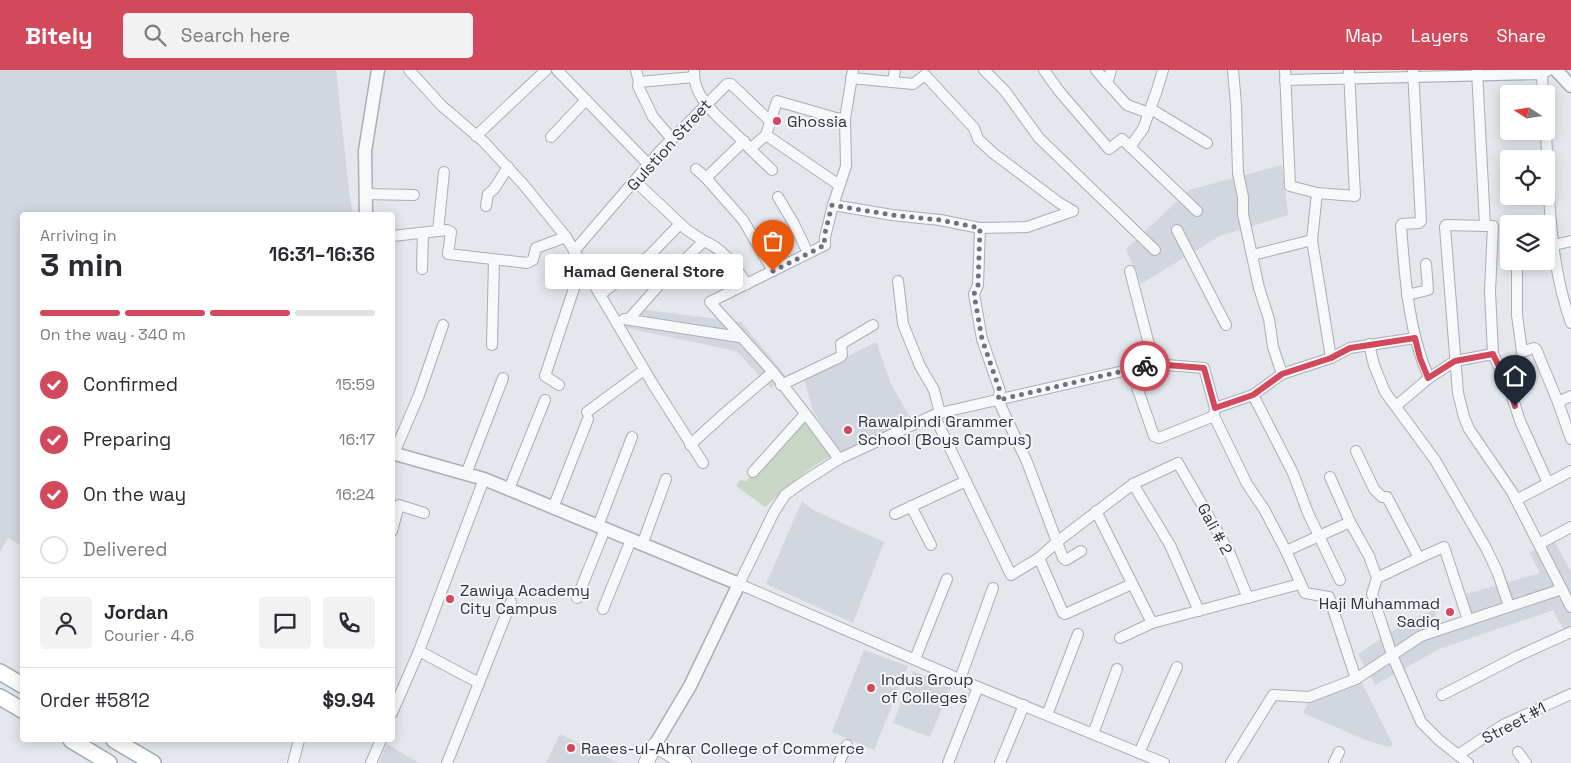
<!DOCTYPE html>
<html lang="en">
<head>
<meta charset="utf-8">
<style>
	body { margin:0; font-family:"Space Grotesk",sans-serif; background:#f2f2f3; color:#2b2b33; height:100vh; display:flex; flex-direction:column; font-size:19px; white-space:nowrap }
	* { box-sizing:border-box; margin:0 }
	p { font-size:16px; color:#7c7c81 }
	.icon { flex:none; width:28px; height:28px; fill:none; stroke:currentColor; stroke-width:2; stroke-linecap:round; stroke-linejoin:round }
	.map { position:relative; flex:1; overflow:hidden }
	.panel { position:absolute; left:20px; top:142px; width:375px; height:530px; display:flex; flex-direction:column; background:#fff; border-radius:5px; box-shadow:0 2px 12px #0003 }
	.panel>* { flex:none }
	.needle { width:32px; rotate:282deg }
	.controls { position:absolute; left:1500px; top:15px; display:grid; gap:10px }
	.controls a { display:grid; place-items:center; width:55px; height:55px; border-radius:5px; background:#fff; box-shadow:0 2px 12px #0003; font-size:25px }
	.pin { position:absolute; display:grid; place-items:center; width:42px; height:42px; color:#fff; margin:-51px -21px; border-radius:50% 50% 50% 0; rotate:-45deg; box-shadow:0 0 5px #0007 }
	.pin .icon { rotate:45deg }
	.courier { position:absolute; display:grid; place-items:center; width:50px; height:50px; margin:-25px; border:4px solid #d1495b; border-radius:50%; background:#fff; color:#222; box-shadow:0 1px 6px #0007 }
	.bubble { position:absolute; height:35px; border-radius:5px; background:#fff; box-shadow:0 2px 12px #0003; font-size:16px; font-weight:800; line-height:35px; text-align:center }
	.overview em { font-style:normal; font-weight:800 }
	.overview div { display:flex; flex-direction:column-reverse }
	.overview { display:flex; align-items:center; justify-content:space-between; height:85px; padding:0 20px }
	h1 { font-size:32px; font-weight:800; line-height:38px }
	.bar { display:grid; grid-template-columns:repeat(4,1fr); gap:8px 5px; align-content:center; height:60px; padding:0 20px }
	.bar i { height:6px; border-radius:4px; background:#e1e1e2 }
	.bar .selected { background:#d1495b }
	.bar p { grid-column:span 4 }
	.line { display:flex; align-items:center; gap:12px; padding:0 20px; border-top:1px solid #e1e1e2 }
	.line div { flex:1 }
	.round { display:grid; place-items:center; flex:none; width:52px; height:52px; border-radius:5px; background:#f2f2f3 }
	ol { padding:0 20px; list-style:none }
	li { display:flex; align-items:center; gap:15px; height:55px }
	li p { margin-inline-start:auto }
	li .icon { padding:5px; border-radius:50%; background:#d1495b; color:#fff; stroke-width:4 }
	li:last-child { color:#7c7c81 }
	li i { width:28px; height:28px; border:2px solid #e1e1e2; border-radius:50% }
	header { display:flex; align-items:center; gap:30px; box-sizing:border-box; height:70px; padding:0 25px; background:#d1495b; color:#fff }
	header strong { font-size:24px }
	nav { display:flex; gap:28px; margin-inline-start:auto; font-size:18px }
	.search { width:350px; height:45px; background:#f2f2f3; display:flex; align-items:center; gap:12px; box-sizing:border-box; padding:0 18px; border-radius:5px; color:#7c7c81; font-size:19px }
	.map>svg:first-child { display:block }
	.built { fill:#d2d6de }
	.green { fill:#c9d6c5 }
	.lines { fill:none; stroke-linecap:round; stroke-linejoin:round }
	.minor-casing { stroke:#a9aeb7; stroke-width:12 }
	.tertiary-casing { stroke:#a9aeb7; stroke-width:15 }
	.secondary-casing { stroke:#a9aeb7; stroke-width:16 }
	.primary-casing { stroke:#a3abb8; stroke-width:18 }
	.minor { stroke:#f7f8fa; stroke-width:10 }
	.tertiary { stroke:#f7f8fa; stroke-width:12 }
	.secondary { stroke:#fff; stroke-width:14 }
	.primary { stroke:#fff; stroke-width:15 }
	.done { stroke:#6c737f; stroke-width:5; stroke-dasharray:0 9 }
	.route { stroke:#d1495b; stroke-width:6 }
	.poi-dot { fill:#d1495b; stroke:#f4f6f9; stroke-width:2 }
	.labels { text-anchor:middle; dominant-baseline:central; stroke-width:4; stroke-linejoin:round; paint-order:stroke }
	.poi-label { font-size:16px; fill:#2b3445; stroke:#f4f6f9; text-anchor:start }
	.street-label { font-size:16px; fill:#2b3445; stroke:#f4f6f9 }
</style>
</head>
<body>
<header>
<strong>Bitely</strong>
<div class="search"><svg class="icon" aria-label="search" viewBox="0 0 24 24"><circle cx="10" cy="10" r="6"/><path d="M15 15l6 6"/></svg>Search here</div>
<nav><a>Map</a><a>Layers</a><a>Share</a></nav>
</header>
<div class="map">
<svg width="1571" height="693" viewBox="0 0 1571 693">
	<rect width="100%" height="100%" fill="#e4e7ec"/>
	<g class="built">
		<polygon points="0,0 336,0 349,121 353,145 22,145 22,476 8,468 0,482"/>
		<polygon points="1282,95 1288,145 1220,166 1141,214 1126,179 1189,120"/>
		<polygon points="630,238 741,252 785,305 771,318 736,281 626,258"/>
		<polygon points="876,272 891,314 911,349 841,384 813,341 804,308"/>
		<polygon points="802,431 813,440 884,472 853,553 766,514"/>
		<polygon points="1555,472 1571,502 1571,568 1560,553 1553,540 1439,579 1375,615 1358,584 1409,550 1434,540 1443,563 1474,551 1466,524 1540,503 1529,482"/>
		<polygon points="864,580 908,596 874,680 832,662"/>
		<polygon points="913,601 951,617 930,667 893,653"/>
		<polygon points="1361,611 1393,675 1388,677 1363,669 1303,643 1309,631"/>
		<polygon points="560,664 619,693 546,693"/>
		<polygon points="387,674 419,693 379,693"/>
	</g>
	<path class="green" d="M803,350L833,385C807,398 786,418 765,437L736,416L740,410L746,411Z"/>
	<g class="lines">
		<defs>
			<g id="minor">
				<polyline points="409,0 442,36 484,72 523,114 566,167 654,316 703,393"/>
				<polyline points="557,0 649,95"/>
				<polyline points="636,0 639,12 638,16 653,47 672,69"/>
				<path d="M694,0C692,34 731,55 750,79L766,65L777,31L836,48L845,49"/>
				<polyline points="984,0 1005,21 1039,68 1155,180"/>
				<polyline points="1044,0 1059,21 1109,79 1122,69 1197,141"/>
				<polyline points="1096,0 1107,13 1111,0"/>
				<polyline points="1233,0 1236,34 1238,103 1243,127 1243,144 1259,218 1269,249 1273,277 1282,304"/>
				<polyline points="1285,0 1290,116 1317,123 1312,170 1331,288"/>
				<polyline points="1477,0 1485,156 1493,156 1490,221 1493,284 1510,320 1520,351 1548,413"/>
				<polyline points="1542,4 1543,24"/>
				<polyline points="925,5 974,58 978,69 993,83 1058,132 1073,141"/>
				<polyline points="851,8 913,14 925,5"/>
				<polyline points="1285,10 1542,4 1549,0"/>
				<polyline points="893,11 895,0"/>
				<polyline points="639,12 694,7"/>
				<polyline points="1107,13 1127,35 1149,43"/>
				<polyline points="1151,39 1207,73"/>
				<path d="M1546,61C1549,125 1549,192 1571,253"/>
				<polyline points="766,65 839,115"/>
				<polyline points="476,66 546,0"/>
				<polyline points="551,67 586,30"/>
				<polyline points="1130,77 1143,59 1157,20 1163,0"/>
				<polyline points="750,79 772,100"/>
				<polyline points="696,99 706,108 743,150 773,201"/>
				<polyline points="706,108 744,71"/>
				<polyline points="635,111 687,160 704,171"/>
				<polyline points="1317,123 1355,126 1349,0"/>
				<polyline points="365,124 414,125"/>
				<polyline points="778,127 794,154 808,183"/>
				<polyline points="833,135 892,145 940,150 980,158 1027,157 1073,141"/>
				<polyline points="486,136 488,124 494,119 508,97"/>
				<polyline points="1518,154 1518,152 1551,153"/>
				<polyline points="1485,156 1446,155 1445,157 1458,323 1464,347 1469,359 1512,422 1571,537"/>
				<polyline points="980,158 978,215 974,224 982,269 1000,321 998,330 1027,392 1063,488 1066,490 1081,481"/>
				<polyline points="1177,160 1226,255"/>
				<polyline points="438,161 444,102"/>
				<polyline points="392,166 447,160 451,162 448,184 527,193 533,190 536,178 566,167"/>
				<polyline points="1554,175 1571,171"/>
				<polyline points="574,181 660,81 727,14 731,14 770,51"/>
				<polyline points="1253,185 1312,170"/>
				<polyline points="1517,191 1517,245 1522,282 1534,278 1536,279 1558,332 1571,369"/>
				<polyline points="422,199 423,163"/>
				<polyline points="1130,201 1154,294"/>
				<polyline points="898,211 903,254 920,296 934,320 940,343"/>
				<polyline points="600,225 650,185 680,154"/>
				<polyline points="1407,225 1428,220 1426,194"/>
				<polyline points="624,249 739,267"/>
				<path d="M629,249L661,213L704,171C724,179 735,197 747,214"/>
				<polyline points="1369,274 1374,295 1385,322 1435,390 1486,478 1497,501 1509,536"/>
				<polyline points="492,275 494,190"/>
				<polyline points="1131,300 1154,366 1159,368 1214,346 1215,338 1204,298 1154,294 940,343 934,345 839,389 803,412 785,425 774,442 739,514 978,617 1164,693"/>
				<polyline points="1429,308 1455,291 1493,284"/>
				<polyline points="559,315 545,306 582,194"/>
				<polyline points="781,315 840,287 842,285 841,274 873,255"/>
				<polyline points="1253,325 1293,403 1308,443 1340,510"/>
				<polyline points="1558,332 1571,326"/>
				<path d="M1396,336L1429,308C1408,261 1405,207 1401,156L1402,154L1419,153L1421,151L1413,0"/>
				<polyline points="1215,338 1253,325 1282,304 1331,288 1350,278 1415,268"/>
				<polyline points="587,342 644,300"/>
				<polyline points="934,345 1011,505 1039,488 1058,471 1133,414 1178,393 1216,459 1230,484 1248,528"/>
				<polyline points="1214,346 1247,414 1264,439 1286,481 1305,523 1329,527 1356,609"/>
				<polyline points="690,375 725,343 773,302"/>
				<polyline points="1356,381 1374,419 1382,427 1387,427 1419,488 1377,508"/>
				<polyline points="394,383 419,325 443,255"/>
				<polyline points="839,389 811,351 773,302 710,232 825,175 825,167 833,135 846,96 845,49 853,0"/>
				<polyline points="753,402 805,344"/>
				<polyline points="466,404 503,308"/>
				<polyline points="1330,407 1350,452 1369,486 1377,508 1372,524 1392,585 1421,652 1439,670 1468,693"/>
				<polyline points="1133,414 1170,475 1199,541"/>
				<polyline points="509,419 545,330"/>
				<polyline points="1516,430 1571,401"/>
				<polyline points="911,436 931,475"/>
				<polyline points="553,438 588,349"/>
				<polyline points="1096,441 1152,553"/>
				<polyline points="895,444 966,411"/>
				<polyline points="598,456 632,367"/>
				<polyline points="392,461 399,435 424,443"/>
				<polyline points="1539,474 1571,457"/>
				<polyline points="642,475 666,409"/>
				<polyline points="1286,481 1350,452"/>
				<polyline points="1039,488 1063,543 1065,544 1132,514"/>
				<polyline points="1419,488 1444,477 1468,550"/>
				<polyline points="577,528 605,459"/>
				<polyline points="603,539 631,470"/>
				<polyline points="1120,568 1152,553 1300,514"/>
				<polyline points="419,581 479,613 511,532"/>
				<polyline points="915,589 947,509"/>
				<polyline points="960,609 993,518"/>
				<polyline points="1442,625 1518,586 1571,562"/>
				<polyline points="392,643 419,581 484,409"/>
				<polyline points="1047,645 1078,564"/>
				<polyline points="1093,664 1117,599"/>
				<polyline points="1518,682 1526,693"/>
				<polyline points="1139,683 1177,597"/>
				<polyline points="1458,685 1503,655 1571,624"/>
				<polyline points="293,693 299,670"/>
				<polyline points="371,693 381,670"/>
				<polyline points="447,693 479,613"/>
				<polyline points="839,693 847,675"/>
				<polyline points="948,693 978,617"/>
				<polyline points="1000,693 1024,635"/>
				<polyline points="1231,693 1273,625 1309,627 1356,609 1421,566 1562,519"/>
				<polyline points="1334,693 1339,682"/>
			</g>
			<g id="tertiary">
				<polyline points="1556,0 1571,16"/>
				<polyline points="366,145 365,81 378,0"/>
				<polyline points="392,383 484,409 739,514 690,616 655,675"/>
			</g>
			<polyline id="secondary" points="646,693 655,675 684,693"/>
			<g id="primary">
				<polyline points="0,602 22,615"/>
				<polyline points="0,627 22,640"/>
				<polyline points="71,670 109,693"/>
				<polyline points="114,670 153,693"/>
			</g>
		</defs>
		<use href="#minor" class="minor-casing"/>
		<use href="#tertiary" class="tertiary-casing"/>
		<use href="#secondary" class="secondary-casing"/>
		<use href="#primary" class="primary-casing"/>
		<use href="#minor" class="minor"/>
		<use href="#tertiary" class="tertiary"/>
		<use href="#secondary" class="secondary"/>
		<use href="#primary" class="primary"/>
	</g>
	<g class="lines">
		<polyline class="done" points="773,201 825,175 824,167 832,135 892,145 940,150 980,158 978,215 974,224 982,269 1000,321 998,330 1145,296"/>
		<polyline class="route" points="1145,296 1154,294 1204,298 1215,338 1253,325 1282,304 1331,288 1350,278 1415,268 1420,288 1428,308 1455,291 1493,284 1510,320 1515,336"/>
	</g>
	<g class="poi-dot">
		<circle cx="777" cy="51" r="5"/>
		<circle cx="848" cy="360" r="5"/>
		<circle cx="450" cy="529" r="5"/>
		<circle cx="1450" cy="542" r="5"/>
		<circle cx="871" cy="618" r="5"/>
		<circle cx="571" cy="678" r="5"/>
	</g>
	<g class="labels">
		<g class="poi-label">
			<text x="787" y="51">Ghossia</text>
			<text x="858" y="351">Rawalpindi Grammer<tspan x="858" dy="18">School (Boys Campus)</tspan></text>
			<text x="460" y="520">Zawiya Academy<tspan x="460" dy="18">City Campus</tspan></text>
			<text x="1440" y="533" text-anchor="end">Haji Muhammad<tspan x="1440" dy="18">Sadiq</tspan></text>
			<text x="881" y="609">Indus Group<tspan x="881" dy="18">of Colleges</tspan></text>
			<text x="581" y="678">Raees-ul-Ahrar College of Commerce</text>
		</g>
		<g class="street-label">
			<text transform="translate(669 75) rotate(-48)">Gulstion Street</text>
			<text transform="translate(1215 459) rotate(62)">Gali # 2</text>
			<text transform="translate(1514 653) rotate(-28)">Street #1</text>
		</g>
	</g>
</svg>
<div class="controls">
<a><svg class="needle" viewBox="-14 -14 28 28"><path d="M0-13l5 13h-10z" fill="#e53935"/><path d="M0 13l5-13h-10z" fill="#7c7c81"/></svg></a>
<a><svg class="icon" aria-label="locate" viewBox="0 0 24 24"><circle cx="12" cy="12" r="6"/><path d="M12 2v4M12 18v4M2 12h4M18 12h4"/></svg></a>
<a><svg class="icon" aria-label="layers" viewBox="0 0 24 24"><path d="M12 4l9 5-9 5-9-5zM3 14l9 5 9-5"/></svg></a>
</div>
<div class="pin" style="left:773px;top:201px;background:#ea580c"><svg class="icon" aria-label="bag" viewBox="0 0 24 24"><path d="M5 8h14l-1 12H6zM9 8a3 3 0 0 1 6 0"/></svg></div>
<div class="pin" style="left:1515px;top:336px;background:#1f2937"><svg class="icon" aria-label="home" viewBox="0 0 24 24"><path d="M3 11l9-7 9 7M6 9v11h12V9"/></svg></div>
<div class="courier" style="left:1145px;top:296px"><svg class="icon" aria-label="bike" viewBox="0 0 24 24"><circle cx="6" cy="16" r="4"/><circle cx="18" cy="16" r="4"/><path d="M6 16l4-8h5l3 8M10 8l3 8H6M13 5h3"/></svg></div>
<div class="bubble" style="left:545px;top:184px;width:198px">Hamad General Store</div>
<section class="panel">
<div class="overview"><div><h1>3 min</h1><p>Arriving in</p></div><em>16:31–16:36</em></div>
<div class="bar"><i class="selected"></i><i class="selected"></i><i class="selected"></i><i></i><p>On the way · 340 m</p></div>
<ol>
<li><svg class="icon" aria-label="check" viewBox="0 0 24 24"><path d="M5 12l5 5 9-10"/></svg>Confirmed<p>15:59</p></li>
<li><svg class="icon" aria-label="check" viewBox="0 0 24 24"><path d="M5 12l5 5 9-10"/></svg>Preparing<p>16:17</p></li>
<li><svg class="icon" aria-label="check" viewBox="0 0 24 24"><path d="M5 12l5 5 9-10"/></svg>On the way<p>16:24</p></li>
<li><i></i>Delivered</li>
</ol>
<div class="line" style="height:90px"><a class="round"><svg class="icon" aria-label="person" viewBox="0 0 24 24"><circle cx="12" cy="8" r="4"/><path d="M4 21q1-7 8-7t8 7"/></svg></a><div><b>Jordan</b><p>Courier · 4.6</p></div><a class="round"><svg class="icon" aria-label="chat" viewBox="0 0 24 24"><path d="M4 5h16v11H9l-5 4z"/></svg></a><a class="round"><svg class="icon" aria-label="phone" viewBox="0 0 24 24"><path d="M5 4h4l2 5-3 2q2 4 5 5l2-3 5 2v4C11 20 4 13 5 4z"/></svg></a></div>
<div class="line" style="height:65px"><div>Order #5812</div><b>$9.94</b></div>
</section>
</div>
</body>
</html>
